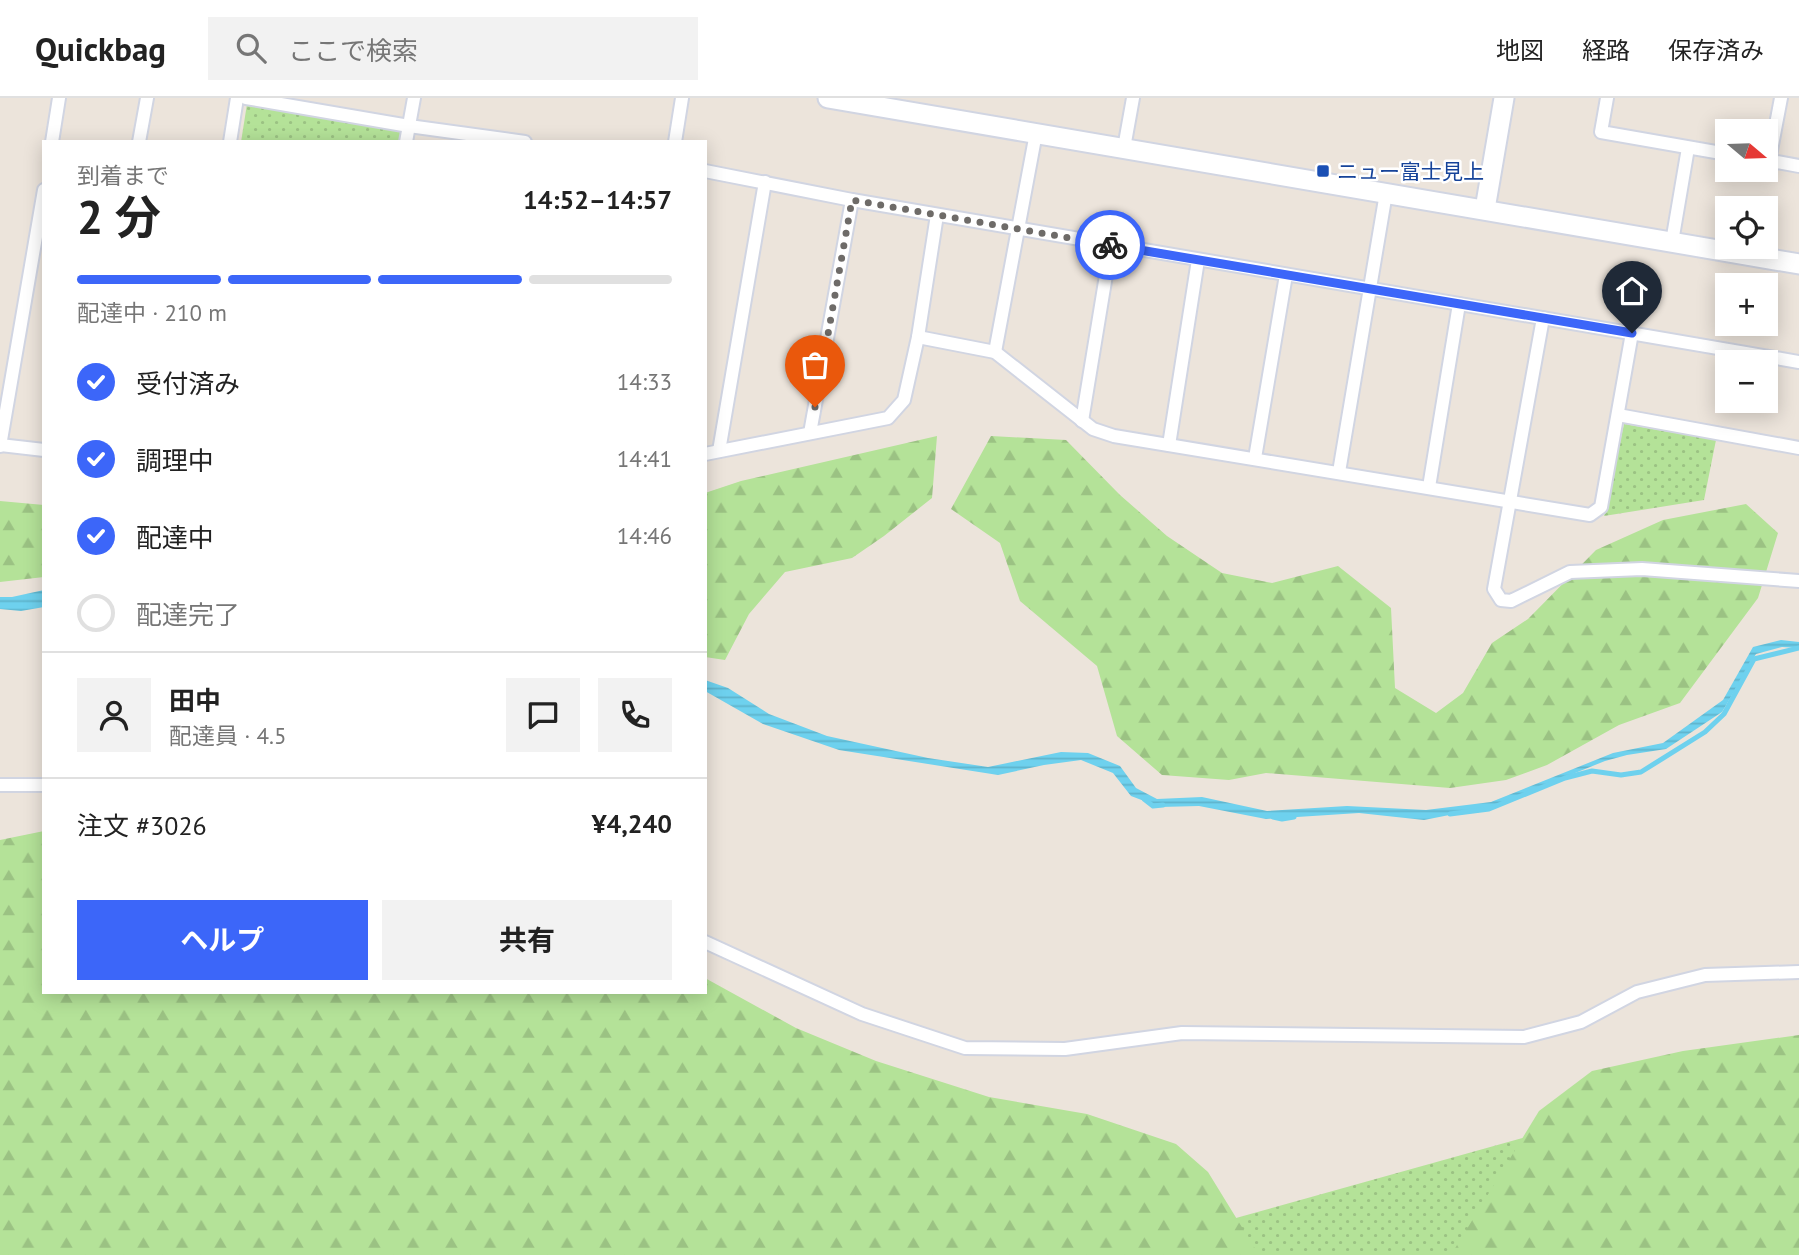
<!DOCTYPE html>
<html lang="ja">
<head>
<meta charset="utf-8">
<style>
	body { margin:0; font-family:"PT Sans","Noto Sans JP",sans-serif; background:#f2f2f2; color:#222; height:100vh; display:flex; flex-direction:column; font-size:26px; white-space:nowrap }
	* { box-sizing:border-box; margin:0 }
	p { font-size:23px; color:#767676 }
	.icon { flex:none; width:38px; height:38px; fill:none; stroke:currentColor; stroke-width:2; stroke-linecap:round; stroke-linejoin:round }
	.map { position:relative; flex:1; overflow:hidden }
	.sheet { position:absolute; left:42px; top:42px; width:665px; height:854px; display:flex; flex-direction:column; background:#fff; border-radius:0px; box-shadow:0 4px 18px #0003 }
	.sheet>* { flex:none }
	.needle { width:46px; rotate:109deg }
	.tools { position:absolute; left:1715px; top:21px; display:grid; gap:14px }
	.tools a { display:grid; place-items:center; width:63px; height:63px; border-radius:0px; background:#fff; box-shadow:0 4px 18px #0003; font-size:35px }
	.pin { position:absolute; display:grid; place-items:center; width:60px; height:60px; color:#fff; margin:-72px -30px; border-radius:50% 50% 50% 0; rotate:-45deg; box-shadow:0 0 7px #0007 }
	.pin .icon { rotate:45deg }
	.courier { position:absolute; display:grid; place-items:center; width:70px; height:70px; margin:-35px; border:5px solid #3c66f9; border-radius:50%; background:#fff; color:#222; box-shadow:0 2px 9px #0007 }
	.headline em { font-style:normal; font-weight:700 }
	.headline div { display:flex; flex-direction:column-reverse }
	.headline { display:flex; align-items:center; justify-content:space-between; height:119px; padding:0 35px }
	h1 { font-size:46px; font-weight:700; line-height:52px }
	.bar { display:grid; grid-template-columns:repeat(4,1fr); gap:10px 7px; align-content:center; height:84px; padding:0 35px }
	.bar i { height:9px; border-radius:5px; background:#e0e0e0 }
	.bar .active { background:#3c66f9 }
	.bar p { grid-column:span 4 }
	.line { display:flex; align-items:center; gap:18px; padding:0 35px; border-top:2px solid #e0e0e0 }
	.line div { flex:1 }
	.round { display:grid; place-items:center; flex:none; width:74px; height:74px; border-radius:0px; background:#f2f2f2 }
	ol { padding:0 35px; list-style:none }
	li { display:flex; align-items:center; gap:21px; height:77px }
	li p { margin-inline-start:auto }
	li .icon { padding:7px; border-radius:50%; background:#3c66f9; color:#fff; stroke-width:4 }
	li:last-child { color:#767676 }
	li i { width:38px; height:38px; border:4px solid #e0e0e0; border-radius:50% }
	.primary-button { display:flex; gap:14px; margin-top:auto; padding:14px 35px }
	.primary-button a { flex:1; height:80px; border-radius:0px; background:#3c66f9; color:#fff; font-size:28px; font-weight:700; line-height:80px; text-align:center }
	.primary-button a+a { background:#f2f2f2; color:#222 }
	header { display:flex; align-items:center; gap:42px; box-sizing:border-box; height:98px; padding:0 35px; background:#fff; border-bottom:2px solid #e0e0e0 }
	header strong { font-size:33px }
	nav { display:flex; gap:38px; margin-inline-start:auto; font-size:24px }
	.search { width:490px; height:63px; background:#f2f2f2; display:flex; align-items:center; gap:18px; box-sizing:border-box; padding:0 24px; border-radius:0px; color:#767676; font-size:26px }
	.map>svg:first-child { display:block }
	.green { fill:url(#green-dots) }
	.forest { fill:url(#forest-firs) }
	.water { fill:url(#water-rules) }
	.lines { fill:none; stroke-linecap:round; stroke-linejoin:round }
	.stream { stroke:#6ed1ee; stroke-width:5 }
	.street-casing { stroke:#d1d5e2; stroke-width:16 }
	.secondary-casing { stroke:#d1d5e2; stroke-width:23 }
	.street { stroke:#fff; stroke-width:12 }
	.secondary { stroke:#fff; stroke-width:19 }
	.done { stroke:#6e6b68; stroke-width:7; stroke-dasharray:0 12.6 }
	.route { stroke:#3c66f9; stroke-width:9 }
	.transit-dot { fill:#1a4fb4; stroke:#fff; stroke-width:2.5 }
	.labels { text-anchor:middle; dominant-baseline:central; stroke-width:5; stroke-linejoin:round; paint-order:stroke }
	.transit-label { font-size:21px; fill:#164399; stroke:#fff; text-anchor:start }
</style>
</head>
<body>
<header>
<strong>Quickbag</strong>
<div class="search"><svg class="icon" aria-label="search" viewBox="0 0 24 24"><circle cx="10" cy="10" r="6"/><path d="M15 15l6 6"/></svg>ここで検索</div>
<nav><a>地図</a><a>経路</a><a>保存済み</a></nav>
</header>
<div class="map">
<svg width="1799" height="1157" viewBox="0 0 1799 1157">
	<defs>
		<pattern id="green-dots" width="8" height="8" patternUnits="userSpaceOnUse" patternTransform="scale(1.75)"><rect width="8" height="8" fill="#b4e298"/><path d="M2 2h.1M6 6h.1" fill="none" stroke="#9bc283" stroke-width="1.8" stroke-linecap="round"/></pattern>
		<pattern id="forest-firs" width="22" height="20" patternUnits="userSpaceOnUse" patternTransform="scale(1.75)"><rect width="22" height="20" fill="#b4e298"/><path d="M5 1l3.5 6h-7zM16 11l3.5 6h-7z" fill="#9bc283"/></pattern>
		<pattern id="water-rules" width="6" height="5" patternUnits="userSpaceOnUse" patternTransform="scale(1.75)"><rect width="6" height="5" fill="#6ed1ee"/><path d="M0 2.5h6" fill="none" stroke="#5fb4cc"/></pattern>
	</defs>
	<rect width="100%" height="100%" fill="#ece4db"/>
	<g class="green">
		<polygon points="247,6 402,32 400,44 241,44"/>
		<polygon points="1624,326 1716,342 1704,402 1604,418"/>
		<polygon points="1795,964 1799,1157 1231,1157 1236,1120"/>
	</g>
	<g class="forest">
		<polygon points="937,338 932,400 884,438 852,460 785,474 749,516 725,562 705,559 705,395 741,383"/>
		<polygon points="991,338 1066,342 1120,397 1167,438 1222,475 1272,485 1338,468 1391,510 1395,590 1436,615 1463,595 1492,545 1528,521 1596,452 1663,422 1746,406 1778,435 1758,500 1680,605 1619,627 1547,667 1506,682 1450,690 1266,675 1229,682 1162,677 1117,638 1097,568 1020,503 1000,445 951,411"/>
		<polygon points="0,403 44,407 44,479 0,484"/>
		<polygon points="44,733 44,894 705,894 705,880 796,930 876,963 989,999 1087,1016 1176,1046 1208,1074 1259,1157 0,1157 0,742"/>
		<polygon points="1799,937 1799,1157 1451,1157 1539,1013 1592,973 1683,953"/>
	</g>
	<g class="water">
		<polygon points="44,492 44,509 21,513 0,511 0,499 12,499"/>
		<polygon points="1781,542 1799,544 1799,550 1782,549 1756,556 1722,614 1666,651 1627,657 1605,663 1490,709 1424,722 1359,715 1266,721 1199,708 1160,709 1131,698 1113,675 1081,662 1044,667 998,677 839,652 763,626 705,593 705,582 728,590 769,616 827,638 928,660 988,669 1061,654 1088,655 1120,668 1136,690 1157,701 1202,699 1267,713 1347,708 1426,712 1491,704 1613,655 1663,645 1723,602 1753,549"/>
	</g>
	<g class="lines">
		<g class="stream">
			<polyline points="1144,701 1153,708 1163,707"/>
			<polyline points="1450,716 1489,711 1565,680 1592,673 1621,677 1641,674 1705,634 1724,616 1754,561 1799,550"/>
			<polyline points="1273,719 1282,721 1294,719"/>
		</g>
		<defs>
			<g id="street">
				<polyline points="246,0 409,28 525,44"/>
				<polyline points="1607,0 1601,34 1727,56"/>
				<polyline points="52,44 59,0"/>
				<polyline points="139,44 147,0"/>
				<polyline points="230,44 237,0"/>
				<polyline points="406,44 414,0"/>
				<polyline points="675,44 682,0"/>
				<polyline points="1124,50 1133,0"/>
				<polyline points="1766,62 1799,68"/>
				<polyline points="1769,63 1781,0"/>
				<polyline points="705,73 852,102 1799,264"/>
				<polyline points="1672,144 1688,50"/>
				<polyline points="1543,220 1494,491 1501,502 1511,503 1570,474 1642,471 1799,483"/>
				<polyline points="918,239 995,254 1093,331 1114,338 1590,417 1601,409 1632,235"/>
				<polyline points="995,254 1036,35"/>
				<polyline points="1618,317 1799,350"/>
				<polyline points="1082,323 1111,147"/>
				<polyline points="810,335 852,102"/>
				<polyline points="0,347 44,352"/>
				<polyline points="1169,347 1198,162"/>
				<polyline points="0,348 44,92"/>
				<polyline points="719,353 765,84"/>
				<polyline points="705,356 888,320 904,302 918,239 937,117"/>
				<polyline points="1255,360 1286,177"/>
				<polyline points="1339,374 1386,95"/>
				<polyline points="1429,389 1459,206"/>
				<polyline points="0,687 44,687"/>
				<polyline points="705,844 862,916 965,950 1065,951 1182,935 1524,939 1581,924 1637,894 1705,877 1799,874"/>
			</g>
			<g id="secondary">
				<polyline points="828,0 1799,166"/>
				<polyline points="1485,111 1504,0"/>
			</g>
		</defs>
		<use href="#street" class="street-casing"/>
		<use href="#secondary" class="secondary-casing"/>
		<use href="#street" class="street"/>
		<use href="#secondary" class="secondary"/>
	</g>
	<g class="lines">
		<polyline class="done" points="815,309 852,102 1110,147"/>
		<polyline class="route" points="1110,147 1632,235"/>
	</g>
	<rect class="transit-dot" x="1316" y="66" width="14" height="14" rx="3.5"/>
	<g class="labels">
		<g class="transit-label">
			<text x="1337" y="73">ニュー富士見上</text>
		</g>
	</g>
</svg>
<div class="tools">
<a><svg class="needle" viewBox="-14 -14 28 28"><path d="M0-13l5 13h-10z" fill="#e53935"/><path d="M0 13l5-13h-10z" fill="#767676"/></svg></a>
<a><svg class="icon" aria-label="locate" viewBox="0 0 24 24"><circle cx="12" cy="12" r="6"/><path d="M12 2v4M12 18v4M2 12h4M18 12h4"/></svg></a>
<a>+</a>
<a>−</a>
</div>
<div class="pin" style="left:815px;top:309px;background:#ea580c"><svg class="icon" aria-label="bag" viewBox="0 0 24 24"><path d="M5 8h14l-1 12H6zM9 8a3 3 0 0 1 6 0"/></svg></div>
<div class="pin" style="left:1632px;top:235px;background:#1f2937"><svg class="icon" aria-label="home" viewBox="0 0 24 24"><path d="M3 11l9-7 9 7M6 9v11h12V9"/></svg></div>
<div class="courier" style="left:1110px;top:147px"><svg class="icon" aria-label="bike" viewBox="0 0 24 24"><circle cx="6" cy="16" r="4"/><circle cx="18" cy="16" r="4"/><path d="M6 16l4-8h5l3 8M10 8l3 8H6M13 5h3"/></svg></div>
<section class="sheet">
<div class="headline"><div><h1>2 分</h1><p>到着まで</p></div><em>14:52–14:57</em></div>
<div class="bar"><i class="active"></i><i class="active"></i><i class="active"></i><i></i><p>配達中 · 210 m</p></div>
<ol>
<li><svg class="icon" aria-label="check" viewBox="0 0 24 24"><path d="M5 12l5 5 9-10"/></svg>受付済み<p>14:33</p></li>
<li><svg class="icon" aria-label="check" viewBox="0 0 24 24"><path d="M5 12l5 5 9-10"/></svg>調理中<p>14:41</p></li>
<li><svg class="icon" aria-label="check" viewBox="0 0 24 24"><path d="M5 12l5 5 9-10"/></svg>配達中<p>14:46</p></li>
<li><i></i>配達完了</li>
</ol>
<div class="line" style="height:126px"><a class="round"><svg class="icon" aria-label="person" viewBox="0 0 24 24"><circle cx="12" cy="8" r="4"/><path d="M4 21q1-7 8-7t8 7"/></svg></a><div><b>田中</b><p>配達員 · 4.5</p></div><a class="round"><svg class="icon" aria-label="chat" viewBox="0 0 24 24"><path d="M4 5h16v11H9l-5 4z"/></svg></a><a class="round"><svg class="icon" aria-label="phone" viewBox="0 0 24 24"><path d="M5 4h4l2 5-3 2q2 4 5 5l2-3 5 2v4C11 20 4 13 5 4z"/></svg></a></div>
<div class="line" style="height:91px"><div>注文 #3026</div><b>¥4,240</b></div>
<div class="primary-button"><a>ヘルプ</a><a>共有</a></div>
</section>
</div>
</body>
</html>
